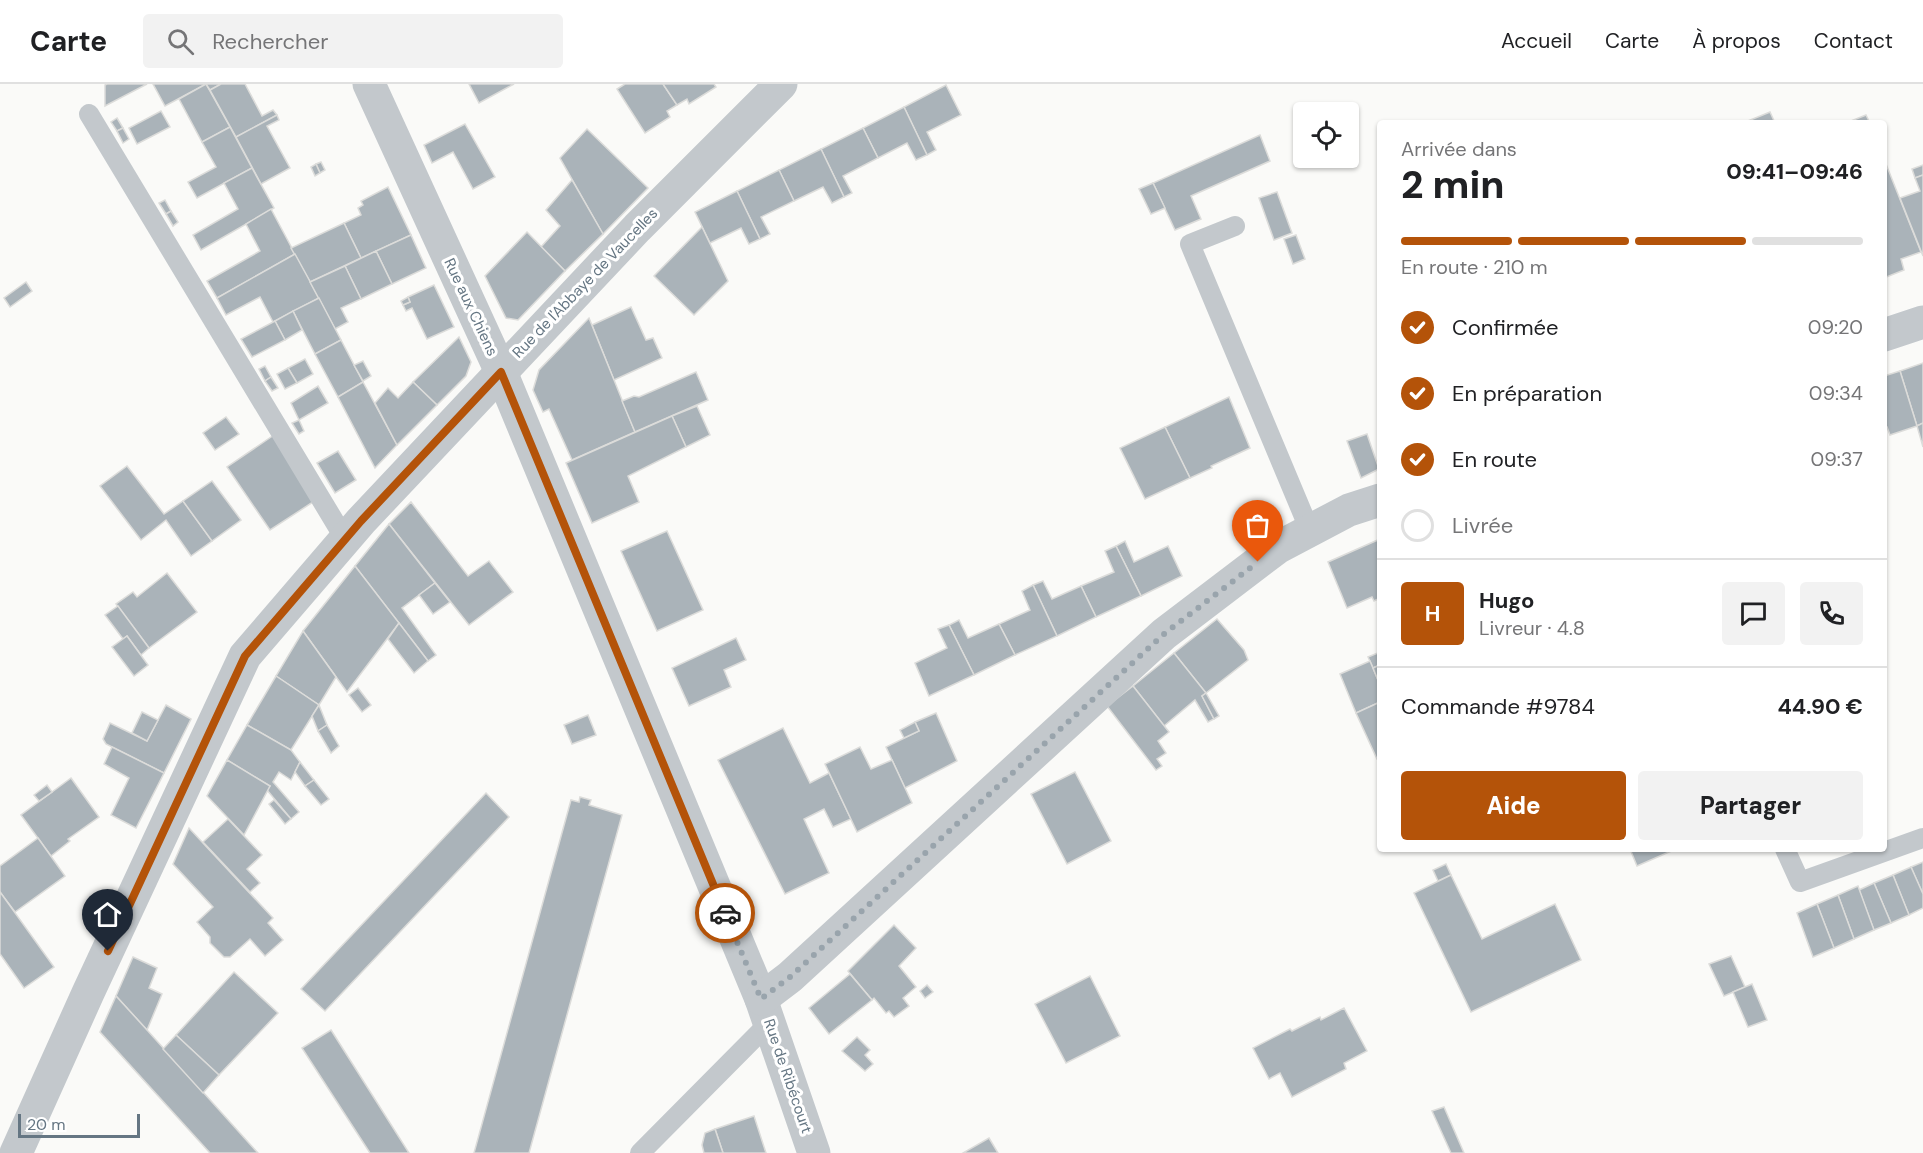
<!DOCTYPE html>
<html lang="fr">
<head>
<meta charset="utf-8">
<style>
	body { margin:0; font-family:"DM Sans",sans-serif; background:#f2f2f2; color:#202124; height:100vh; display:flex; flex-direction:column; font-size:22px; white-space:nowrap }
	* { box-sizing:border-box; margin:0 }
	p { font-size:20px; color:#757577 }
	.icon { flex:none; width:33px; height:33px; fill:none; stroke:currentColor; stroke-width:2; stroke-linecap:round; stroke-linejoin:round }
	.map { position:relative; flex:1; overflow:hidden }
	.sheet { position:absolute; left:1377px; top:36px; width:510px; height:732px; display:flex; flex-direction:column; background:#fff; border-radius:6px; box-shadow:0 2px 4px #0004 }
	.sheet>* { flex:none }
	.fabs { position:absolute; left:1293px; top:18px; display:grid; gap:12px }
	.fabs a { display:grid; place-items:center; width:66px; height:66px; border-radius:6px; background:#fff; box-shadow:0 2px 4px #0004; font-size:30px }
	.scale { position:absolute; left:18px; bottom:15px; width:122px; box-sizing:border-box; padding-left:6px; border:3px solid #657683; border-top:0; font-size:16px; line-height:21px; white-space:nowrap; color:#657683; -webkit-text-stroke:4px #fff; paint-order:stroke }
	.pin { position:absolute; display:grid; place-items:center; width:51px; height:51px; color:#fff; margin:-62px -26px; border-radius:50% 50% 50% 0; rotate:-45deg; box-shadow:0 0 6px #0007 }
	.pin .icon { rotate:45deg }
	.courier { position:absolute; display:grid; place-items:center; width:60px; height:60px; margin:-30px; border:4px solid #b45309; border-radius:50%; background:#fff; color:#222; box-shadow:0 2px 8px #0007 }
	.head em { font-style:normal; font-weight:800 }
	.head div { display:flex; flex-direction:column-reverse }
	.head { display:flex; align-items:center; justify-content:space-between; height:102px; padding:0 24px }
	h1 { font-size:39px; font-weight:800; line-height:45px }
	.bar { display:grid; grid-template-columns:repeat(4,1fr); gap:9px 6px; align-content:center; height:72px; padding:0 24px }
	.bar i { height:8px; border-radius:4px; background:#e0e0e0 }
	.bar .on { background:#b45309 }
	.bar p { grid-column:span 4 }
	.line { display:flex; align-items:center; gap:15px; padding:0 24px; border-top:2px solid #e0e0e0 }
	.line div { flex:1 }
	.round { display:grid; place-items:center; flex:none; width:63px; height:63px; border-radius:6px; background:#f2f2f2 }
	ol { padding:0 24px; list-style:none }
	li { display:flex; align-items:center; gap:18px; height:66px }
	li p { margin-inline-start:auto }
	li .icon { padding:6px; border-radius:50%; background:#b45309; color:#fff; stroke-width:4 }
	li:last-child { color:#757577 }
	li i { width:33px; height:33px; border:3px solid #e0e0e0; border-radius:50% }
	.cta { display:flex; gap:12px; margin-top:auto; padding:12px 24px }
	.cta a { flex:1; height:69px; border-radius:6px; background:#b45309; color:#fff; font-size:24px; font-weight:800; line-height:69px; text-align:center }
	.cta a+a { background:#f2f2f2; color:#202124 }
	header { display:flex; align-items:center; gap:36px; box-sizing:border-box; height:84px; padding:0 30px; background:#fff; border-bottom:2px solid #e0e0e0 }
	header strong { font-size:28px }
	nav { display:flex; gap:33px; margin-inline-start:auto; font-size:21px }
	.search { width:420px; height:54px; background:#f2f2f2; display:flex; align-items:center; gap:15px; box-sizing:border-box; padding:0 21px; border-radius:6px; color:#757577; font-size:22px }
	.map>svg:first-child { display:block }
	.building { fill:#aab3b9; stroke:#dcdcda; stroke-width:1.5 }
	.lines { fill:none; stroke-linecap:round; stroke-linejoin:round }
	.service { stroke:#c3c8cc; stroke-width:20 }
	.minor { stroke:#c3c8cc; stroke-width:33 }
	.done { stroke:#99a4ac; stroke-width:6; stroke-dasharray:0 10.8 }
	.route { stroke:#b45309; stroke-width:8 }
	.labels { text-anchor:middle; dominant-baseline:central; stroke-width:6; stroke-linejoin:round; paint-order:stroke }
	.street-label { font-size:15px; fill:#657683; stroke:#fff }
</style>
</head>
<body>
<header>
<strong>Carte</strong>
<div class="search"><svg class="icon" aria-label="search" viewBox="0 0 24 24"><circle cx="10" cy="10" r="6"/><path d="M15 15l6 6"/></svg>Rechercher</div>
<nav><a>Accueil</a><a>Carte</a><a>À propos</a><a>Contact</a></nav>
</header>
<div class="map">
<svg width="1923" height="1069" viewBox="0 0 1923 1069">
	<rect width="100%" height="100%" fill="#fafaf8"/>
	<g class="building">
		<polygon points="107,0 147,0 105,22 105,1"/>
		<polygon points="153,0 206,0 165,22"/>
		<polygon points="206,0 230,43 202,58 179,15"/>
		<polygon points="206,0 221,0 210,6"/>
		<polygon points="221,0 245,0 262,32 273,26 277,31 236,53 210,6"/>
		<polygon points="469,0 514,0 479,19"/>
		<polygon points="625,0 663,0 677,21 667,27 670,33 645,49 617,5"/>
		<polygon points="663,0 714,0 716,3 689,20 687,15 677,21"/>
		<polygon points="946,1 961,31 927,48 936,66 927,71 904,23"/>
		<polygon points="904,23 927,71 916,76 907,59 878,74 863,44"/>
		<polygon points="161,27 170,43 137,60 129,44"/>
		<polygon points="1770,28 1775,39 1743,39"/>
		<polygon points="277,31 279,36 267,42 290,84 261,100 236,53"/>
		<polygon points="1866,31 1870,39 1846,39"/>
		<polygon points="117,34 123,44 117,47 111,38"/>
		<polygon points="465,40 495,93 473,105 453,68 432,79 424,61"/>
		<polygon points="230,43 252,84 197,114 188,98 216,83 202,58"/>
		<polygon points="123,44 129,55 123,59 117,47"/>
		<polygon points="863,44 878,74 843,92 852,109 844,113 821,65"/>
		<polygon points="587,45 648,104 603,150 560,74"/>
		<polygon points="1260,51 1270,77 1191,112 1201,135 1175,146 1153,99"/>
		<polygon points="821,65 844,113 832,119 823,103 794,117 779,86"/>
		<polygon points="1884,75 1921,168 1901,175 1904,186 1884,194"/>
		<polygon points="321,78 325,86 320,89 316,80"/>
		<polygon points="316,80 320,89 315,92 311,83"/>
		<polygon points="1923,81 1923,91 1915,94 1912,85"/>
		<polygon points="252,84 274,124 201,166 193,151 238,125 224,99"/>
		<polygon points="779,86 794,117 761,133 770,150 760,155 737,107"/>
		<polygon points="1923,91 1923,172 1900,114 1920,107 1915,94"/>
		<polygon points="572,96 603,150 565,187 541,163 560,142 546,126"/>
		<polygon points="1153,99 1165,124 1151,130 1139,105"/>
		<polygon points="388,103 411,151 361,174 344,139 361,131 358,124 363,121 361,117"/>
		<polygon points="737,107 760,155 749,160 741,144 710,159 695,128"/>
		<polygon points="1277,108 1292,149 1274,156 1259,114"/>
		<polygon points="165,116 171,127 166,130 159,119"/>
		<polygon points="271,125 295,170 217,214 207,197 260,167 246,140"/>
		<polygon points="171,127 178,138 173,142 166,130"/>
		<polygon points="344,139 361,174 310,198 291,164"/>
		<polygon points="702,143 728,197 694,231 654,192"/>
		<polygon points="527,148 565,187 518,236 506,234 485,192"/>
		<polygon points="411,151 426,184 392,200 376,167"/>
		<polygon points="1296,151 1305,175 1293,180 1284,155"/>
		<polygon points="376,167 392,200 361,215 345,182"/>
		<polygon points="295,170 319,214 273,238 260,213 226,231 217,214"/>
		<polygon points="345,182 361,215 341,224 348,238 335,245 310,198"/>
		<polygon points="26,198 32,207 10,223 4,214"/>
		<polygon points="434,201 454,243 427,255 412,224 406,227 403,221 410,218 408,213"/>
		<polygon points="408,213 410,218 403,221 401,217"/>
		<polygon points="319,214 341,256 315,270 293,227"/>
		<polygon points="631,223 646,256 653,254 662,274 614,296 592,241"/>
		<polygon points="293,227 302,246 285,256 275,237"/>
		<polygon points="589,234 635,348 572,376 549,325 543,328 533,306 539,286"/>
		<polygon points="275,237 285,256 252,273 241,255"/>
		<polygon points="459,253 471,278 466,292 437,321 413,298"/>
		<polygon points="341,256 363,298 338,313 315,270"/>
		<polygon points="305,275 313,290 297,299 288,284"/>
		<polygon points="363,277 371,292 363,297 354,281"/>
		<polygon points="1923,279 1923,339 1917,342 1900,287"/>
		<polygon points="265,282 271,293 265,297 259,285"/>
		<polygon points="288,284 297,299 285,305 277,290"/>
		<polygon points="1900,287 1917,342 1890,351 1887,343 1884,344 1884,292"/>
		<polygon points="696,288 708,316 635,348 622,317 634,312 639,313"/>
		<polygon points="271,293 278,304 272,307 265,297"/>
		<polygon points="363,298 397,361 375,384 338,313"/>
		<polygon points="413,298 437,321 397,361 375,319 388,304 398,314"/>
		<polygon points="318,302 328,319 299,336 291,319"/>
		<polygon points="1229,313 1250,364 1211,382 1212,384 1190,394 1165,343"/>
		<polygon points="697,322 710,351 686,363 672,332"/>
		<polygon points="672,332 686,363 628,392 639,418 592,439 566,379"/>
		<polygon points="226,333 239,350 215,366 203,349"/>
		<polygon points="299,336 304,347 299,350 292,339"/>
		<polygon points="1923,339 1923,363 1917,342"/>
		<polygon points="1165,343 1190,394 1145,415 1120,364"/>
		<polygon points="1367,350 1379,385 1361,394 1347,357"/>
		<polygon points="274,351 313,418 270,446 227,383"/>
		<polygon points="338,367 356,396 335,409 317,379"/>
		<polygon points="127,382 164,430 183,417 212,457 191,472 166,436 141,456 100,402"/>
		<polygon points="212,397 241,436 212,457 183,417"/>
		<polygon points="411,418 468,492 489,477 513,508 469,541 389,440"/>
		<polygon points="389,440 435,499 402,524 436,571 428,577 355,482"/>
		<polygon points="667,447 703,526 657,547 621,467"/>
		<polygon points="1380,455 1380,514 1374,517 1372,513 1347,524 1328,478"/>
		<polygon points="1125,457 1134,478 1168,462 1182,492 1141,512 1116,462"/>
		<polygon points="1116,462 1141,512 1096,533 1081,502 1114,488 1105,467"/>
		<polygon points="355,482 399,539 347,608 303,547"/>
		<polygon points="167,489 197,528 149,564 116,520 133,508 137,513"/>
		<polygon points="1043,497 1052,515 1081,502 1096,533 1057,552 1033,501"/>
		<polygon points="435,499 450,518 433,530 419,511"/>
		<polygon points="1033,501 1057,552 1015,571 999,540 1030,526 1022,507"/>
		<polygon points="118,522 149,564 141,571 127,552 123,555 105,531"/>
		<polygon points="1217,535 1244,566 1248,576 1206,609 1174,569"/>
		<polygon points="959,536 968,554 999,540 1015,571 974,591 949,541"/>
		<polygon points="399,539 428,577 414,589 388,555"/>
		<polygon points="949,541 974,591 929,612 915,579 947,564 938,545"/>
		<polygon points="303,547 336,593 319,621 276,592"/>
		<polygon points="127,552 148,581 134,592 112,563"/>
		<polygon points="736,554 746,576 724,586 731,603 689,622 672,584"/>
		<polygon points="1380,568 1380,581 1373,584 1368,573"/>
		<polygon points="1174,569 1206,609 1202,612 1214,635 1208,638 1195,616 1164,642 1133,602"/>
		<polygon points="1370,577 1380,601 1380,618 1356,629 1340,590"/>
		<polygon points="1380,581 1380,601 1373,584"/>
		<polygon points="276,592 319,621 291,666 247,641"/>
		<polygon points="1133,602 1169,648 1158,657 1166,669 1157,675 1162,682 1156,686 1107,622"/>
		<polygon points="358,604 371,621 362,628 349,611"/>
		<polygon points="1206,609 1219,632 1214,635 1202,612"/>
		<polygon points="1380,618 1380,674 1377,675 1356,629"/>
		<polygon points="166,621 191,635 164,689 106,660 103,655 110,639 147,657"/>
		<polygon points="319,621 327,641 318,647 312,632"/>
		<polygon points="142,628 158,636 147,657 132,649"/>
		<polygon points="936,629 957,677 905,704 886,663 919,647 915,638"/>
		<polygon points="588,631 596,651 572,660 564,641"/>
		<polygon points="915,638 919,647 904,654 900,646"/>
		<polygon points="247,641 291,666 300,678 291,696 279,688 273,698 299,728 291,735 267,706 270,702 227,676"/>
		<polygon points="327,641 339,662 331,669 318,647"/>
		<polygon points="783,644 810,699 829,689 851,735 833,743 824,725 804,735 829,789 785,810 718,676"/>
		<polygon points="112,663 164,689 136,744 111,731 129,694 104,680"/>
		<polygon points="860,663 871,685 892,676 912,719 857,748 825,680"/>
		<polygon points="227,676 270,702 244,751 207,712"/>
		<polygon points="300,678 314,696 305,702 295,688"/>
		<polygon points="1075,688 1111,757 1067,780 1031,710"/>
		<polygon points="71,694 99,733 68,755 70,757 51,772 21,731"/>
		<polygon points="314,696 329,715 321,721 305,702"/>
		<polygon points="47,701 52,708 39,717 34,711"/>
		<polygon points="486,709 509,733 325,927 301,905"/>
		<polygon points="580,713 591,716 589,721 622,731 529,1069 474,1069 571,716 579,718"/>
		<polygon points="274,716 291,735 285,740 269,720"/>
		<polygon points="228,735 262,771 247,785 260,799 250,808 203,758"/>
		<polygon points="189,744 273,834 268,839 283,856 265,872 250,855 230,873 224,873 210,859 210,853 197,838 213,823 173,780"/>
		<polygon points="38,754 65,792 15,828 0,808 0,782"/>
		<polygon points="1630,765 1676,765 1637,782"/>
		<polygon points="1923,778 1923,810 1911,783"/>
		<polygon points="1446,780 1451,791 1438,797 1433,786"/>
		<polygon points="1911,783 1923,810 1923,824 1909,831 1893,791"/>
		<polygon points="1451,791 1482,855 1555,820 1581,876 1471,928 1414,809"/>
		<polygon points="1893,791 1909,831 1891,839 1874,799"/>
		<polygon points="1874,799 1891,839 1874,846 1859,806"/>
		<polygon points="1858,802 1874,846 1854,855 1838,811"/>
		<polygon points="0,808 54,883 24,904 0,870"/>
		<polygon points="1838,811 1854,855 1834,864 1817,820"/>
		<polygon points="1817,820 1834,864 1813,873 1797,829"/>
		<polygon points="894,841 916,864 899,882 916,903 903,914 909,922 894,933 889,927 886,929 874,914 872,916 848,887"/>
		<polygon points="1731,872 1745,903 1724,912 1709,880"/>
		<polygon points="133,873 157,884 149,904 162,910 147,946 116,912"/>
		<polygon points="234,888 278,929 219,991 176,951"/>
		<polygon points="850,890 872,916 829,950 809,924"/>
		<polygon points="1090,892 1120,952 1066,979 1035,920"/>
		<polygon points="1752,900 1767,936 1748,943 1733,908"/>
		<polygon points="927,901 933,908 925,914 920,907"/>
		<polygon points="116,912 147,946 258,1069 210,1069 100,948"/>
		<polygon points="1344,924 1367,967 1344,979 1346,985 1292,1013 1280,989 1269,995 1253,964 1290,945 1292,947 1320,933 1321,936"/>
		<polygon points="331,946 409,1069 370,1069 302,964"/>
		<polygon points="176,951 219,991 203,1009 163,965"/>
		<polygon points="857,953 870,966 865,971 873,980 865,987 842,967"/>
		<polygon points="1444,1023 1464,1069 1451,1069 1432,1027"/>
		<polygon points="754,1032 766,1069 723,1069 715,1045"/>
		<polygon points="715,1045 723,1069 704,1069 702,1061 705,1049"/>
		<polygon points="989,1054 998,1069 963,1069"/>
	</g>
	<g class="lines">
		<g class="service">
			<polyline points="89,30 345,455"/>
			<polyline points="1235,142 1190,160 1310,447"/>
			<polyline points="1785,765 1800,798 1923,754"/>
			<polyline points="640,1069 770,938"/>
		</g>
		<g class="minor">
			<polyline points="369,0 501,288 761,915 814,1069"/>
			<polyline points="1884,251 1923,238"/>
			<polyline points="761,915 790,893 1164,550 1277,464 1349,426 1380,416"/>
			<polyline points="16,1069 88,909 245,572 361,437 637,144 781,0"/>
		</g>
	</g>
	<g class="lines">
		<polyline class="done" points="725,829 761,915 790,893 1164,550 1258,478"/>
		<polyline class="route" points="108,867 245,572 361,437 501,288 725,829"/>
	</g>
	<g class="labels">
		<g class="street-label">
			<text transform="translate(585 199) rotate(-46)">Rue de l'Abbaye de Vaucelles</text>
			<text transform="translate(471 223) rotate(65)">Rue aux Chiens</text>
			<text transform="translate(788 992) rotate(71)">Rue de Ribécourt</text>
		</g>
	</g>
</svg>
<div class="fabs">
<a><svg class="icon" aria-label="locate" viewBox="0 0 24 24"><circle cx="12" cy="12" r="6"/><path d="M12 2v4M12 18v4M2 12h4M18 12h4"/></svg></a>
</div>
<div class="scale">20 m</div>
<div class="pin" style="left:1258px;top:478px;background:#ea580c"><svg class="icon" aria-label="bag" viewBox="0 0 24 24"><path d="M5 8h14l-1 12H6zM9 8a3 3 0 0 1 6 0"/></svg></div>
<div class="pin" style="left:108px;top:867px;background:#1f2937"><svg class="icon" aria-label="home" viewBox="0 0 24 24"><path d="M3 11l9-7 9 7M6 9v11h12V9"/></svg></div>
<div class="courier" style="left:725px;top:829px"><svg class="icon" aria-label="car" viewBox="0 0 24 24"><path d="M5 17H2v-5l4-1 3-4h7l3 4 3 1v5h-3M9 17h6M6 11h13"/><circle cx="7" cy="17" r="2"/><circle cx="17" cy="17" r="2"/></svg></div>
<section class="sheet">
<div class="head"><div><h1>2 min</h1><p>Arrivée dans</p></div><em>09:41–09:46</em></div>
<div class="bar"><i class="on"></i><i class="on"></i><i class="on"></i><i></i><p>En route · 210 m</p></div>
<ol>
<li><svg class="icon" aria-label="check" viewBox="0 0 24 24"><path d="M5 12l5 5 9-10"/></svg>Confirmée<p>09:20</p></li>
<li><svg class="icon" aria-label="check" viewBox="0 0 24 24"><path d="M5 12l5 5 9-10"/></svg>En préparation<p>09:34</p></li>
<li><svg class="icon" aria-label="check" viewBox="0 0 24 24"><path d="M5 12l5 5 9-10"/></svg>En route<p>09:37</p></li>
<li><i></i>Livrée</li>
</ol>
<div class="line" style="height:108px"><b class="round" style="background:#b45309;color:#fff">H</b><div><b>Hugo</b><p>Livreur · 4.8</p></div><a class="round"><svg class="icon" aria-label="chat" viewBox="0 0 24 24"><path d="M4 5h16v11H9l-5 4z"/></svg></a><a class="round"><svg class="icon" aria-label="phone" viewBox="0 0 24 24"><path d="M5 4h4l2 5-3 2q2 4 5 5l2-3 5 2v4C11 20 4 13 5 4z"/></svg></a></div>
<div class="line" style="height:78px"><div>Commande #9784</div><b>44.90 €</b></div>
<div class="cta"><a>Aide</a><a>Partager</a></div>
</section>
</div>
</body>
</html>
